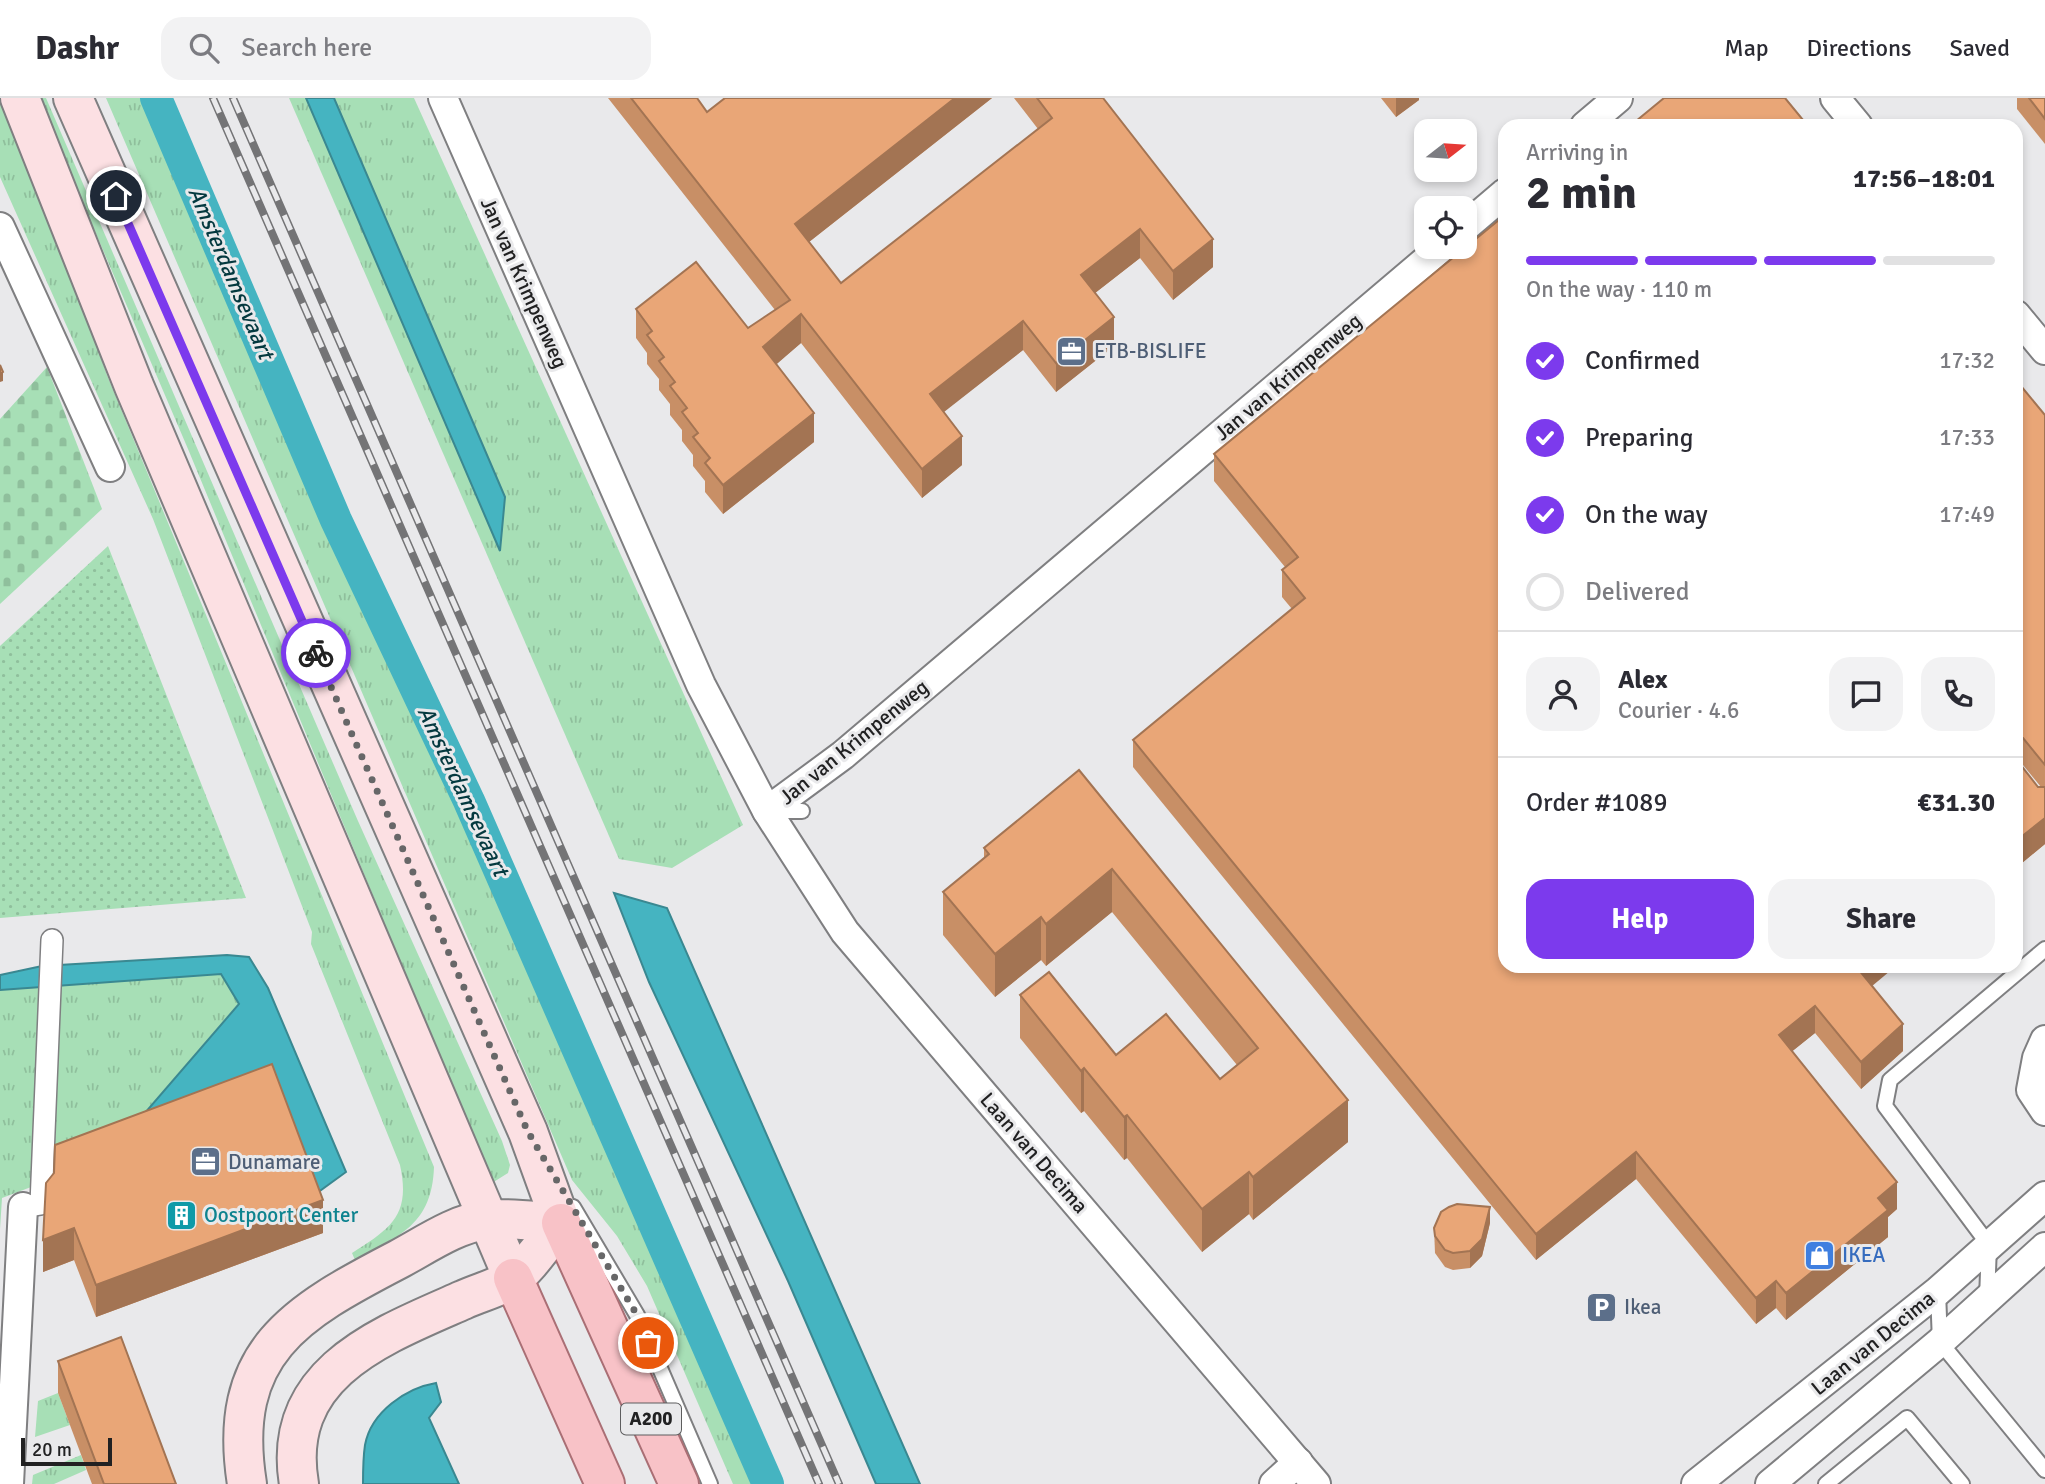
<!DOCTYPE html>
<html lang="en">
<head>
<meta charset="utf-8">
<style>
	body { margin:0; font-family:Signika,sans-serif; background:#f2f2f3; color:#2b2b33; height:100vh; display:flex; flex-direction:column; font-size:26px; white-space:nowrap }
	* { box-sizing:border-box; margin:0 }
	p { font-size:23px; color:#7c7c81 }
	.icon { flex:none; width:38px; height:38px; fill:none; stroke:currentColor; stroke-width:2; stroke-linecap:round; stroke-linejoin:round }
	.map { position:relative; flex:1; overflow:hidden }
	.sheet { position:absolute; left:1498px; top:21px; width:525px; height:854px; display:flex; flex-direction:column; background:#fff; border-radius:21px; box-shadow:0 4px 10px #0003 }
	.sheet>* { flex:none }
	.needle { width:46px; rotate:73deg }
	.fabs { position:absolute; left:1414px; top:21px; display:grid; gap:14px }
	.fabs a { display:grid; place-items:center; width:63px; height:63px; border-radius:14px; background:#fff; box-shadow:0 4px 10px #0003; font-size:35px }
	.scale { position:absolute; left:21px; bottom:18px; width:91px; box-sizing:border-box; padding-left:7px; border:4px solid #212122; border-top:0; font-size:19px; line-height:24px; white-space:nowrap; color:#212122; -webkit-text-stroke:5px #e9e9eb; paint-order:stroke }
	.pin { position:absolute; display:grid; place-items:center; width:60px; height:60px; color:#fff; margin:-30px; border:4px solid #fff; border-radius:50%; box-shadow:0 2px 7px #0007 }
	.courier { position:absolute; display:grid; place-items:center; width:70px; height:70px; margin:-35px; border:5px solid #7c3aed; border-radius:50%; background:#fff; color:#222; box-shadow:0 2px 9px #0007 }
	.headline em { font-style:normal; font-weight:800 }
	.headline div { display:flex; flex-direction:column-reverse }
	.headline { display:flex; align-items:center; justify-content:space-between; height:119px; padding:0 28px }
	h1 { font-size:46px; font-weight:800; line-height:52px }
	.bar { display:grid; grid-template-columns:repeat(4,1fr); gap:10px 7px; align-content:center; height:84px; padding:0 28px }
	.bar i { height:9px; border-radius:5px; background:#e1e1e2 }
	.bar .on { background:#7c3aed }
	.bar p { grid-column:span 4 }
	.line { display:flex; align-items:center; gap:18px; padding:0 28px; border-top:2px solid #e1e1e2 }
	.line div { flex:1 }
	.round { display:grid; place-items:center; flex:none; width:74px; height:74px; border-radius:21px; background:#f2f2f3 }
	ol { padding:0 28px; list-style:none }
	li { display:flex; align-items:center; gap:21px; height:77px }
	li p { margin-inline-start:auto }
	li .icon { padding:7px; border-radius:50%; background:#7c3aed; color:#fff; stroke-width:4 }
	li:last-child { color:#7c7c81 }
	li i { width:38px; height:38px; border:4px solid #e1e1e2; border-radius:50% }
	.cta { display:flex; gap:14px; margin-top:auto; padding:14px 28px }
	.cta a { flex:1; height:80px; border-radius:21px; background:#7c3aed; color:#fff; font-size:28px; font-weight:800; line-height:80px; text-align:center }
	.cta a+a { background:#f2f2f3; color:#2b2b33 }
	header { display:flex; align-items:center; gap:42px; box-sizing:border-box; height:98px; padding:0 35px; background:#fff; border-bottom:2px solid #e1e1e2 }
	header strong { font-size:33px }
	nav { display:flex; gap:38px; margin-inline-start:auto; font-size:24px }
	.search { width:490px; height:63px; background:#f2f2f3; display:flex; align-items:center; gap:18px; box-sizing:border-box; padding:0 24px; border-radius:21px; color:#7c7c81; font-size:26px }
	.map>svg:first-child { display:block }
	.grass { fill:url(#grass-tufts) }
	.cemetery { fill:url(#cemetery-stones) }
	.garden { fill:url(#garden-dots) }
	.water { fill:#45b4c1; stroke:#3a8891; stroke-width:2 }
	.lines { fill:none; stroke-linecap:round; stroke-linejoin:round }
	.canal { stroke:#45b4c1; stroke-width:32 }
	.service-casing { stroke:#7f7f81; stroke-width:18 }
	.pedestrian-casing { stroke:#7f7f81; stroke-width:24 }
	.minor-casing { stroke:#7f7f81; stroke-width:32 }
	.secondary-casing { stroke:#7f7f81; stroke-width:42 }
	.primary-casing { stroke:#aa6f75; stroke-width:42 }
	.service { stroke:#fff; stroke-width:14 }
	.pedestrian { stroke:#fff; stroke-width:21 }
	.minor { stroke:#fff; stroke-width:28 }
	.secondary { stroke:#fce0e3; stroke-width:38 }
	.primary { stroke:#f8c2c7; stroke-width:38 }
	.rail-casing { stroke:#747476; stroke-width:8 }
	.rail { stroke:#e9e9eb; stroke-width:5; stroke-dasharray:16; stroke-linecap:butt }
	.wall { fill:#c88f66; fill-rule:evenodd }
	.shaded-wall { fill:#a37453 }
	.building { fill:#e9a677; stroke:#a37453; stroke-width:2 }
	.done { stroke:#676768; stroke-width:7; stroke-dasharray:0 12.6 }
	.route { stroke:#7c3aed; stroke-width:9 }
	.labels { text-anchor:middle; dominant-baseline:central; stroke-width:6; stroke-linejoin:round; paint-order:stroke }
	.shield { fill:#e9e9eb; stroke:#5d5d5e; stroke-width:2 }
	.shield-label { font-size:19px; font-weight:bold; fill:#212122 }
	.street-label { font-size:21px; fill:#212122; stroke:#e9e9eb }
	.service-label { font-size:21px; fill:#4e5e75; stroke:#e9e9eb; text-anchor:start }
	.culture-label { font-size:21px; fill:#0d838f; stroke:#e9e9eb; text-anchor:start }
	.shop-label { font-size:21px; fill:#366cbe; stroke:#e9e9eb; text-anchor:start }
	.water-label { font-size:23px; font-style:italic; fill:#04393f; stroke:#e9e9eb }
</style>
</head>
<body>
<header>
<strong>Dashr</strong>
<div class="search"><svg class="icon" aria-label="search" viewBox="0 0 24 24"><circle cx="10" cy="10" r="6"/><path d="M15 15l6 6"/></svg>Search here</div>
<nav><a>Map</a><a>Directions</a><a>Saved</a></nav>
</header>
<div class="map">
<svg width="2045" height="1386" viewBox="0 0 2045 1386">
	<defs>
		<pattern id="grass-tufts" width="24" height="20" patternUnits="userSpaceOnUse" patternTransform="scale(1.75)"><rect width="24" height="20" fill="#a7dfb6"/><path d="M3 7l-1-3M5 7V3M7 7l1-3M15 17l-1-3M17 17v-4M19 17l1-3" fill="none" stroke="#8fbf9c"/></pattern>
		<pattern id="cemetery-stones" width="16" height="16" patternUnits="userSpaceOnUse" patternTransform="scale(1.75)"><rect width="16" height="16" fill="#a7dfb6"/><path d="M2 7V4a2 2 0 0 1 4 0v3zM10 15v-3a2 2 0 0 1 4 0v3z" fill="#8fbf9c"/></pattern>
		<pattern id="garden-dots" width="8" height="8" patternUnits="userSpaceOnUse" patternTransform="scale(1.75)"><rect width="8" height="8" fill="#a7dfb6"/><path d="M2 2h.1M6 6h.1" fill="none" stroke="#8fbf9c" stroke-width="1.8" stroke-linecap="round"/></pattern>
	</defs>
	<rect width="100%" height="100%" fill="#e9e9eb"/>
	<g class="grass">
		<path d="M0,0H3L38,78L107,277L434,1069C432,1126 400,1138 355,1162L352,1155C391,1130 411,1117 400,1067L311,846L312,834L153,421L0,79Z"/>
		<polygon points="38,0 46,0 358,723 502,1043 510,1067 508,1075 492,1085 188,351"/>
		<polygon points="106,0 147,0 759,1386 733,1386 647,1188 617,1138 572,1082"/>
		<polygon points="289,0 414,0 743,727 672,770 619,761"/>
		<polygon points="210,875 221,876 239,905 131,1031 137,1049 2,1100 0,1131 0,892"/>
		<polygon points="58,1295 70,1327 35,1339 38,1303"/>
		<polygon points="81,1357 86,1372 54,1386 32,1386 33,1377"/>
	</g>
	<polygon class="cemetery" points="47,269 102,411 0,506 0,321"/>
	<polygon class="garden" points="108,448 246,800 0,820 0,548"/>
	<g class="water">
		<polygon points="306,0 334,0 505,399 500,453"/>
		<polygon points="614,795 667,810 920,1386 876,1386 788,1183 649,884"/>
		<polygon points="227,857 249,859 268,890 346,1074 310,1100 131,1031 239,906 221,876 0,892 0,877 42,868"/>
		<path d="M436,1285L441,1304L429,1320L459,1386H363C363,1373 363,1360 365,1347C371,1314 406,1290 436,1285Z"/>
	</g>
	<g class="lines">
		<polyline class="canal" points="156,0 336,422 469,703 768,1386"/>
		<defs>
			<g id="service">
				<polyline points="772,713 802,713"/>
				<polyline points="573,1109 637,1217 710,1386"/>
				<polyline points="1938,1194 1940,1244 2045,1372"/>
				<polyline points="1987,1201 1989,1147 1885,1008 1890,982 2045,851"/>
				<polyline points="1826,1386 1907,1320 1962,1386"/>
			</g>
			<polyline id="pedestrian" points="23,1109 41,1106 52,842"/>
			<g id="minor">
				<polyline points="443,0 701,587 767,713 845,834 1316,1386"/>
				<polyline points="1835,0 1858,28"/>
				<polyline points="1585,28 1618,0"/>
				<polyline points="0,129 110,369"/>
				<polyline points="1465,129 1505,95"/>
				<polyline points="2016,217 2045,252"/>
				<polyline points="767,713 843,657 1442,149"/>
				<polyline points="2045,942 2037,960 2031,992 2045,1013"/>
				<polyline points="9,1386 23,1109"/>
				<polyline points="1274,1386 1298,1364"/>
				<polyline points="1696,1386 1938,1193 2045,1098"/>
				<polyline points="1770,1386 1940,1244 2045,1149"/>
			</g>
			<g id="secondary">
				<polyline points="20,0 134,288 513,1180"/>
				<polyline points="73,0 528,1034 561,1125"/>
				<path d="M247,1386C226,1254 295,1215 399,1161C425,1147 457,1125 486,1122C510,1119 538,1124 561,1125"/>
				<path d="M299,1386C280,1275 381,1238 463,1202C478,1195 498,1190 512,1181C530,1168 546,1142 561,1125"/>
			</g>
			<g id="primary">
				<polyline points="561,1125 679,1386"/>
				<polyline points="513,1180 605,1386"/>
			</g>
		</defs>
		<use href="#service" class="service-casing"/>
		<use href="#pedestrian" class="pedestrian-casing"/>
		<use href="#minor" class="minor-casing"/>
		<use href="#secondary" class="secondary-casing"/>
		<use href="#primary" class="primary-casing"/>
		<use href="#service" class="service"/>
		<use href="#pedestrian" class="pedestrian"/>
		<use href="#minor" class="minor"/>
		<use href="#secondary" class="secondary"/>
		<use href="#primary" class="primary"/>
		<defs>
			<g id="rail">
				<polyline points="213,0 819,1386"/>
				<polyline points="233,0 839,1386"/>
			</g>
		</defs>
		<use href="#rail" class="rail-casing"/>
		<use href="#rail" class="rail"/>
	</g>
	<g class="wall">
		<polygon points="608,0 697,0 707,14 725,0 992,0 809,144 841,185 1038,31 1014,0 1103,0 1213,169 1173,202 1140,160 1095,195 1114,248 1056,294 1023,252 943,314 962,367 922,400 801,245 776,266 814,344 723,416 705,394 705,383 693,368 693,357 682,343 682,332 670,317 670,306 659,292 659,281 647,266 647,255 636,240 636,211 748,230 775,212"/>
		<polygon points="1381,0 1419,0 1419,2 1396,19"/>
		<polygon points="2017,0 2045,0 2045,46 2017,11"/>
		<path d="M2016,282L2045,317V746L2016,770ZM2020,666L2023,667L2041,689H2038Z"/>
		<polygon points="1214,356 1872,888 1903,953 1861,991 1815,935 1792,953 1897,1111 1888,1119 1888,1139 1786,1222 1776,1210 1756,1226 1636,1081 1536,1162 1133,669 1133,642 1292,511 1282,499 1282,472 1285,469 1214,383"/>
		<polygon points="1079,672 1348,1044 1253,1122 1249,1116 1202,1154 1127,1060 1124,1062 1084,1013 1081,1015 1020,940 1020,897 1116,957 1220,981 1237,967 1112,814 1046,868 1041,862 995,899 943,837 943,794 984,760 984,750"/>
		<polygon points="46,1085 323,1135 96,1219 74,1162 43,1174"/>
		<polygon points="1490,1125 1482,1158 1470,1170 1453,1172 1445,1169 1435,1155 1434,1130"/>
		<polygon points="58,1263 176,1386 92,1386 58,1295"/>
	</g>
	<g class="shaded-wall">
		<polygon points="955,0 992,0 795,155 795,126"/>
		<polygon points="1396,0 1419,0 1419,2 1396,19"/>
		<polygon points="1140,131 1140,160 1081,206 1081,177"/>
		<polygon points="1213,141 1213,169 1173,202 1173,173"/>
		<polygon points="801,216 801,245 763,278 763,249"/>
		<polygon points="1114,219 1114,248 1056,294 1056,265"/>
		<polygon points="1023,223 1023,252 930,325 930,296"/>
		<polygon points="3,274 3,283 0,284 0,276"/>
		<polygon points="814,315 814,344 723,416 723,387"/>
		<polygon points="962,338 962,367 922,400 922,371"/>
		<polygon points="2045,720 2045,746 2016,770 2016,743"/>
		<polygon points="1112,771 1112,814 1046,868 1046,826"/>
		<polygon points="1041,819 1041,862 995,899 995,856"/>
		<polygon points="1863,868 1896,868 1859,899 1859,872"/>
		<polygon points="1815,908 1815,935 1779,964 1779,937"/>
		<polygon points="1903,926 1903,953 1861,991 1861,964"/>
		<polygon points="1084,970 1084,1013 1081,1015 1081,973"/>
		<polygon points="1348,1002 1348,1044 1253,1122 1253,1079"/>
		<polygon points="1127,1017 1127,1060 1124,1062 1124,1019"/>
		<polygon points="1636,1054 1636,1081 1536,1162 1536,1136"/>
		<polygon points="1249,1074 1249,1116 1202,1154 1202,1111"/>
		<polygon points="1897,1084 1897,1111 1888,1119 1888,1139 1786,1222 1786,1195 1878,1100"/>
		<polygon points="323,1102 323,1135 96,1219 96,1187"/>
		<polygon points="1490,1109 1490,1125 1482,1158 1470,1170 1470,1153"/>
		<polygon points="74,1130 74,1162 43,1174 43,1142"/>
		<polygon points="1776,1183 1776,1210 1756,1226 1756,1200"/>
	</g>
	<g class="building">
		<polygon points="631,0 697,0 707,14 725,0 955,0 795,126 841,185 1052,20 1037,0 1103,0 1213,141 1173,173 1140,131 1081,177 1114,219 1056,265 1023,223 930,296 962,338 922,371 801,216 763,249 814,315 723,387 705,365 710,360 693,339 698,335 682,314 687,310 670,288 675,284 659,263 664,259 647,237 652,233 636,211 696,164 748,230 790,202"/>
		<polygon points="1664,0 1785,0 1808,28 1630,28"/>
		<polygon points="2029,0 2045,0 2045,21"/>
		<polygon points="1505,117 1505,868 1863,868 1859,872 1903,926 1861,964 1815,908 1779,937 1897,1084 1878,1100 1888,1112 1786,1195 1776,1183 1756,1200 1636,1054 1536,1136 1133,642 1305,500 1282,472 1298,459 1214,356"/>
		<polygon points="0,267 3,274 0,276"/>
		<polygon points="2016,282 2045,317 2045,667 2023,640 2016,639"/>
		<polygon points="2016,661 2038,689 2045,689 2045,720 2016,743"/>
		<polygon points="1079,672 1348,1002 1253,1079 1249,1074 1202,1111 1127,1017 1124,1019 1084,970 1081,973 1020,897 1049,874 1116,957 1166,916 1220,981 1258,950 1112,771 1046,826 1041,819 995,856 943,794 989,756 984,750"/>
		<polygon points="272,966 323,1102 96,1187 74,1130 43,1142 46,1085 54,1075 55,1047"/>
		<polygon points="1457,1106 1490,1109 1482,1141 1470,1153 1453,1155 1445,1152 1435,1138 1434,1130 1441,1114 1449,1109"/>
		<polygon points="121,1239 176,1386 104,1386 58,1263"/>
	</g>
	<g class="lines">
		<polyline class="done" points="316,555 528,1034 637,1217 648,1245"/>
		<polyline class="route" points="116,98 316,555"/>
	</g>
	<defs>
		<symbol id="office-square" viewBox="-11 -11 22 22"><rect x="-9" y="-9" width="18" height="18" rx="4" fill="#5c6f8a" stroke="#e9e9eb"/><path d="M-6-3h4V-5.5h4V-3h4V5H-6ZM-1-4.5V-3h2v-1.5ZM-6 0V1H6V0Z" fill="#fff"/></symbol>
		<symbol id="building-square" viewBox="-11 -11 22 22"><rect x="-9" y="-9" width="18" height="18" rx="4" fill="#0f9aa8" stroke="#e9e9eb"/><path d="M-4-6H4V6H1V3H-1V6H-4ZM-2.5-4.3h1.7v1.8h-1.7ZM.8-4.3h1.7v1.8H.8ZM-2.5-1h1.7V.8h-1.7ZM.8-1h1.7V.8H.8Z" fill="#fff"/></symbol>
		<symbol id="shop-square" viewBox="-11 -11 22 22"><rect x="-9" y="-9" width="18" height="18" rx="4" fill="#3f7fe0" stroke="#e9e9eb"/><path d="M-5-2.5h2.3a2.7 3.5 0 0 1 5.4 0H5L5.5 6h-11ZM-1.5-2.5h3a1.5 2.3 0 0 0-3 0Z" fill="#fff"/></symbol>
		<symbol id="parking-square" viewBox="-11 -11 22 22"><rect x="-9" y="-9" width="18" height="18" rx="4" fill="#5c6f8a" stroke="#e9e9eb"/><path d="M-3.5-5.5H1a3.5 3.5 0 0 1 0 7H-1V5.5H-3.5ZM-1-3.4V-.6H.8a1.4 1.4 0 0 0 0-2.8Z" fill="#fff"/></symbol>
	</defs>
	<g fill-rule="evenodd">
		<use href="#office-square" x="1054" y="236" width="35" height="35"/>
		<use href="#office-square" x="188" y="1046" width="35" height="35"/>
		<use href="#building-square" x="164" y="1100" width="35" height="35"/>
		<use href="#shop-square" x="1802" y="1140" width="35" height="35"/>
		<use href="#parking-square" x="1584" y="1192" width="35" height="35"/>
	</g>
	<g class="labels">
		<rect class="shield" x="621" y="1305.5" width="60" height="31" rx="5"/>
		<g class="shield-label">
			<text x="651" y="1321">A200</text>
		</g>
		<g class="street-label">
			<text transform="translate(524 185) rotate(66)">Jan van Krimpenweg</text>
			<text transform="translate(1288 279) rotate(-40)">Jan van Krimpenweg</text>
			<text transform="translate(854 644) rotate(-39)">Jan van Krimpenweg</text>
			<text transform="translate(1034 1055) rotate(49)">Laan van Decima</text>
			<text transform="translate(1873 1245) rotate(-39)">Laan van Decima</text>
		</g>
		<g class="service-label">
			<text x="1094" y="253">ETB-BISLIFE</text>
			<text x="228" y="1064">Dunamare</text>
			<text x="1624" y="1209">Ikea</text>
		</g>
		<g class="culture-label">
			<text x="204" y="1117">Oostpoort Center</text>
		</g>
		<g class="shop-label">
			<text x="1842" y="1157">IKEA</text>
		</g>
		<g class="water-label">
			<text transform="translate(231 175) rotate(67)">Amsterdamsevaart</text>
			<text transform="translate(463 693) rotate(65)">Amsterdamsevaart</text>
		</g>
	</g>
</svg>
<div class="fabs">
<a><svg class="needle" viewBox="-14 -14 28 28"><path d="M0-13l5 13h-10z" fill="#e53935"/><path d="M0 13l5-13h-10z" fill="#7c7c81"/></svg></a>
<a><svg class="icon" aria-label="locate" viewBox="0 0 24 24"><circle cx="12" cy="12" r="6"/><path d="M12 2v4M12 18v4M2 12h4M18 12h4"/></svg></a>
</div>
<div class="scale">20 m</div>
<div class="pin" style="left:648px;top:1245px;background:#ea580c"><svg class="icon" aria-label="bag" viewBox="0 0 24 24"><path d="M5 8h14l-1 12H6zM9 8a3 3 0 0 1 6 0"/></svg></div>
<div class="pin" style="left:116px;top:98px;background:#1f2937"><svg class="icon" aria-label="home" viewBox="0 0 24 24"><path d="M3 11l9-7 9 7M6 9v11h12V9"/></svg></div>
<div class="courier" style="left:316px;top:555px"><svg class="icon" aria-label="bike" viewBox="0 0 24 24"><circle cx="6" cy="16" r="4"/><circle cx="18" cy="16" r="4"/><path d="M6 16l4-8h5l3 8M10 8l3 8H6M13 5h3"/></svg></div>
<section class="sheet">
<div class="headline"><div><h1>2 min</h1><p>Arriving in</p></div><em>17:56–18:01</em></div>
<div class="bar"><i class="on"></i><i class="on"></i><i class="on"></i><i></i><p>On the way · 110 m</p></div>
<ol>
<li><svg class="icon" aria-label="check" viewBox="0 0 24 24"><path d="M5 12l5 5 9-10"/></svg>Confirmed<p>17:32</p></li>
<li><svg class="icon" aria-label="check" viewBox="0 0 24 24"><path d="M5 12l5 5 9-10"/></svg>Preparing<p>17:33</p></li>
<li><svg class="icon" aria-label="check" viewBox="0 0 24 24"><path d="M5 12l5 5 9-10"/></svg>On the way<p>17:49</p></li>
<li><i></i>Delivered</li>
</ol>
<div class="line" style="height:126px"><a class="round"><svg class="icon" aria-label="person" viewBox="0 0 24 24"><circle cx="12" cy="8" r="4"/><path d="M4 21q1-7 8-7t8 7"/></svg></a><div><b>Alex</b><p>Courier · 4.6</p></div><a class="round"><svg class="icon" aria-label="chat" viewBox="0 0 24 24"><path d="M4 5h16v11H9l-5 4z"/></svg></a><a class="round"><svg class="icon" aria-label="phone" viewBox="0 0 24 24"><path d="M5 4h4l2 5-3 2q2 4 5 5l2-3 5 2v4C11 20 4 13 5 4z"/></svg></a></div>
<div class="line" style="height:91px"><div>Order #1089</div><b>€31.30</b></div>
<div class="cta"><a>Help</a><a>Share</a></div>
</section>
</div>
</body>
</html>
